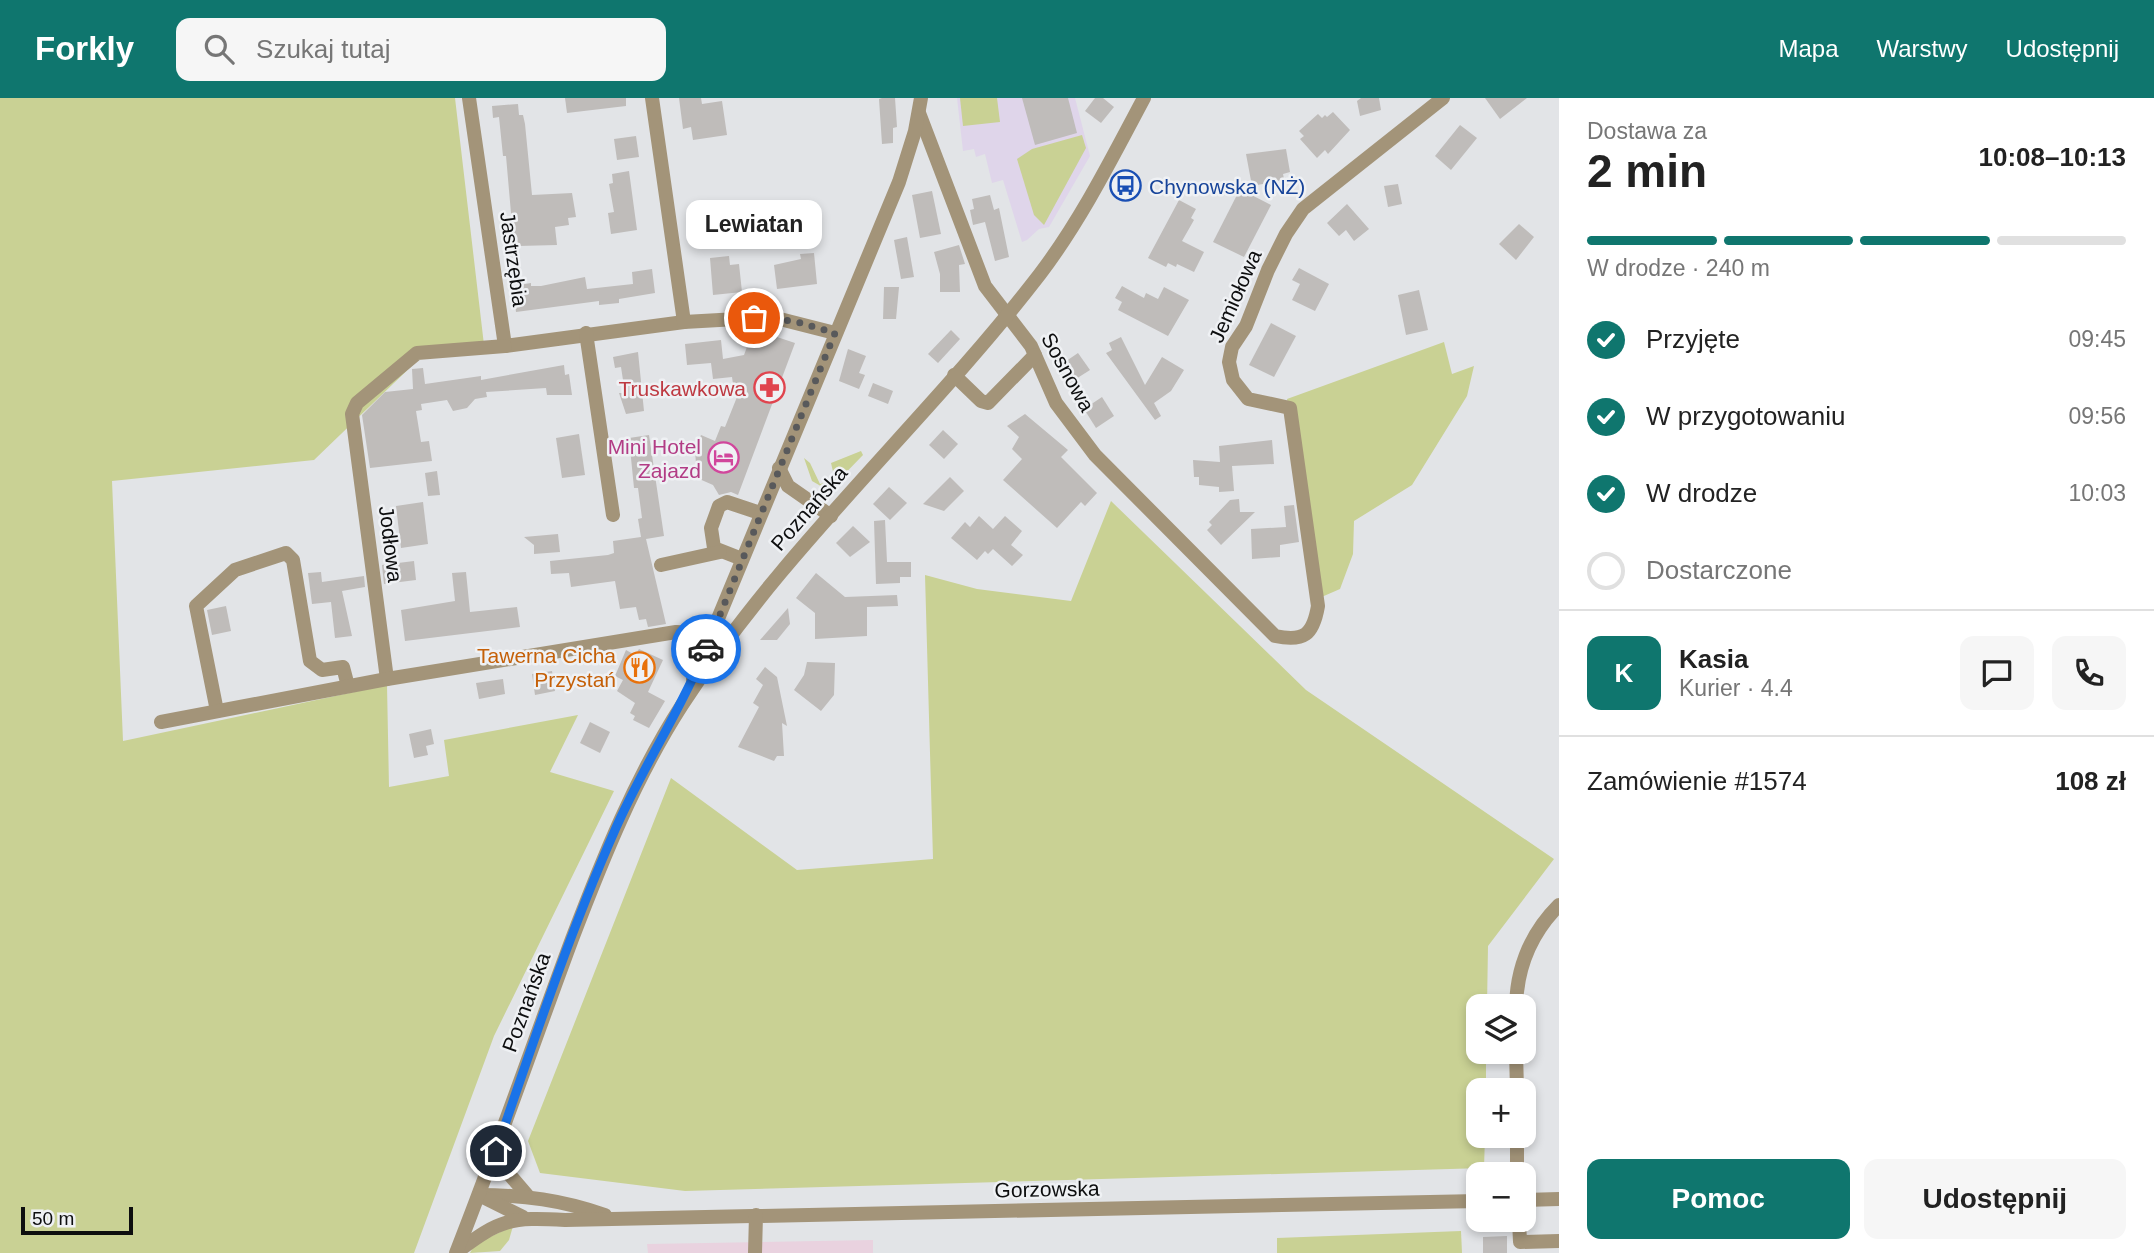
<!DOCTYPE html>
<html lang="pl">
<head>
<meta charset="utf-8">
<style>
	body { margin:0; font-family:Arial,sans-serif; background:#f6f6f6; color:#222; height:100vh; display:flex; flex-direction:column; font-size:26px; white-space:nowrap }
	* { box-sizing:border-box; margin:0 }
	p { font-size:23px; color:#767676 }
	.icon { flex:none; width:38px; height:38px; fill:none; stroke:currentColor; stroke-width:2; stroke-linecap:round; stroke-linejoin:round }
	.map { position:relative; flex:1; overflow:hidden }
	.sheet { display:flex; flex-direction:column; background:#fff; width:595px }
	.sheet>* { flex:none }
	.controls { position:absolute; left:1466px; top:896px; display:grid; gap:14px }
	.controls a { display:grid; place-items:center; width:70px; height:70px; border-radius:14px; background:#fff; box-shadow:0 4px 10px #0003; font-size:35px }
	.scale { position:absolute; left:21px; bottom:18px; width:112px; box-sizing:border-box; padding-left:7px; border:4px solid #0d0e0f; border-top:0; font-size:19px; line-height:24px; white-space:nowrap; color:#0d0e0f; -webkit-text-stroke:5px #eff1f4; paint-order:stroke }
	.pin { position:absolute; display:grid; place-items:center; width:60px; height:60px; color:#fff; margin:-30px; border:4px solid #fff; border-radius:50%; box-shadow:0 2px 7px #0007 }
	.courier { position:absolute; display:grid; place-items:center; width:70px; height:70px; margin:-35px; border:5px solid #1a73e8; border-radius:50%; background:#fff; color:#222; box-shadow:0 2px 9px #0007 }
	.bubble { position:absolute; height:49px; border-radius:14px; background:#fff; box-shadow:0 4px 10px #0003; font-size:23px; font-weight:700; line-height:49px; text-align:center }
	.headline em { font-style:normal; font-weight:700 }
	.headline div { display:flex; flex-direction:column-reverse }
	.headline { display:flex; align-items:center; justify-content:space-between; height:119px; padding:0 28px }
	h1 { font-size:46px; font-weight:700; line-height:52px }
	.bar { display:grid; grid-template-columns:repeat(4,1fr); gap:10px 7px; align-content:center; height:84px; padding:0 28px }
	.bar i { height:9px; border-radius:5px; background:#e0e0e0 }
	.bar .active { background:#0f766e }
	.bar p { grid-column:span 4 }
	.line { display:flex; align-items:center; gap:18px; padding:0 28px; border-top:2px solid #e0e0e0 }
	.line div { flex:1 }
	.round { display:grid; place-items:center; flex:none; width:74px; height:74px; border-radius:14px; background:#f6f6f6 }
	ol { padding:0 28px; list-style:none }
	li { display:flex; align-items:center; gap:21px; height:77px }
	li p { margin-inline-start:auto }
	li .icon { padding:7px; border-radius:50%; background:#0f766e; color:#fff; stroke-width:4 }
	li:last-child { color:#767676 }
	li i { width:38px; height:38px; border:4px solid #e0e0e0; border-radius:50% }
	.action { display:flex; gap:14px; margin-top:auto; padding:14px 28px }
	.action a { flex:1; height:80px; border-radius:14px; background:#0f766e; color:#fff; font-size:28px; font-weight:700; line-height:80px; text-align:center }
	.action a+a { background:#f6f6f6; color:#222 }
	header { display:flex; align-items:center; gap:42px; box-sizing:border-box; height:98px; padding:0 35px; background:#0f766e; color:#fff }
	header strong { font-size:33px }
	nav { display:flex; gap:38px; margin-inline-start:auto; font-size:24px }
	.search { width:490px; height:63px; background:#f6f6f6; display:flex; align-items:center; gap:18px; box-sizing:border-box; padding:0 24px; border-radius:14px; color:#767676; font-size:26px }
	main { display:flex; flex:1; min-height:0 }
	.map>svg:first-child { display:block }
	.industrial { fill:#e9d2df }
	.education { fill:#dfd5ea }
	.green { fill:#c9d194 }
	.building { fill:#bfbcba }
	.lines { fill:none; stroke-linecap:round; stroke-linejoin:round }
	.minor { stroke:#a39479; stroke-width:14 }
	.done { stroke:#58595b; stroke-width:7; stroke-dasharray:0 12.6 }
	.route { stroke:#1a73e8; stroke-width:9 }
	.labels { text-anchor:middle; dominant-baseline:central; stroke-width:5; stroke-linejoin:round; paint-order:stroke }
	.transit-label { font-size:21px; fill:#164399; stroke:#eff1f4; text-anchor:start }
	.street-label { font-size:21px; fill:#0d0e0f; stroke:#eff1f4 }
	.health-label { font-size:21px; fill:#be3a42; stroke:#eff1f4; text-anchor:end }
	.hotel-label { font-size:21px; fill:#b23c85; stroke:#eff1f4; text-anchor:end }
	.food-label { font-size:21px; fill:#c56008; stroke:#eff1f4; text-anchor:end }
</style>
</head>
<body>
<header>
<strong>Forkly</strong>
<div class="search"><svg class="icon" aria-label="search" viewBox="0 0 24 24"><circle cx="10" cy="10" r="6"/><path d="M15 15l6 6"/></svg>Szukaj tutaj</div>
<nav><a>Mapa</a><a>Warstwy</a><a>Udostępnij</a></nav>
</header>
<main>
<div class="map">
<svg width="1559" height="1155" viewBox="0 0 1559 1155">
	<rect width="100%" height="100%" fill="#e2e4e7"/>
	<polygon class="industrial" points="873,1142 873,1155 648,1155 647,1146"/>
	<polygon class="education" points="957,0 1075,0 1090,58 1049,129 1039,131 1027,142 1022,144 1003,82 992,85 985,56 976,59 974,51 963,53"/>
	<g class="green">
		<polygon points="0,0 455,0 484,247 421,259 314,362 112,383 123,643 387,587 389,689 449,678 444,642 578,617 550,674 614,693 494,938 414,1155 0,1155"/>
		<polygon points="960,0 997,0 1000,24 963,28"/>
		<polygon points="1082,37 1086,50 1044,127 1034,117 1017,61 1032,51"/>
		<polygon points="1444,244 1452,276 1474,268 1467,298 1412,387 1354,423 1353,456 1340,491 1317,501 1287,301"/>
		<polygon points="861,353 863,357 832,389 826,391 812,383 804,360 810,365 820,386 835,382 831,365"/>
		<polygon points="1111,403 1306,592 1554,761 1488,848 1487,908 1479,908 1479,954 1486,954 1486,992 1479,992 1479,1038 1485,1038 1484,1070 685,1093 540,1075 528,1043 671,680 797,772 933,761 925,477 977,491 1071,503"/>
		<polygon points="513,1128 509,1142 500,1153 470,1155 475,1146"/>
		<polygon points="1461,1133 1462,1155 1277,1155 1277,1140"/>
	</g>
	<g class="building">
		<polygon points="565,0 626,0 626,8 567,15"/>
		<polygon points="679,0 701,0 702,6 722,3 727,37 693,42 691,29 683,31"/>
		<polygon points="882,0 895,0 897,29 893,30 893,45 882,46 879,1"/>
		<polygon points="1022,0 1068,0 1077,35 1035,47"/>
		<polygon points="1095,0 1103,0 1114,9 1101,25 1085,13"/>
		<polygon points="1361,0 1379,0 1381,12 1360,18 1357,3"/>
		<polygon points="1485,0 1527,0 1500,21"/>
		<polygon points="518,6 519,17 523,17 525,26 532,97 572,95 576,119 568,120 569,127 555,129 557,147 518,148 517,138 513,138 506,58 503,58 499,19 493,20 492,8"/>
		<polygon points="1333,14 1350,32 1328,56 1325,52 1317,60 1300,41 1304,38 1299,33 1318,16 1322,20 1325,17 1327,19"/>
		<polygon points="1460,27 1477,40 1451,72 1435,58"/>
		<polygon points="636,38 639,59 617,62 614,41"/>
		<polygon points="1286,51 1290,74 1283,76 1284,81 1274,84 1252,88 1246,56"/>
		<polygon points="629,73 637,132 611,136 608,115 614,114 609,86 613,85 612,76"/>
		<polygon points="1398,86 1402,106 1388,109 1384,88"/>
		<polygon points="1240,91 1271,107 1244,159 1213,144"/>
		<polygon points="932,93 941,136 920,140 912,97"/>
		<polygon points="990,97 994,112 999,110 1009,159 995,163 985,124 973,127 970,112 974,111 972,101"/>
		<polygon points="1179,102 1196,111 1191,120 1194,122 1182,143 1204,154 1194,174 1177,166 1176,169 1168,165 1166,169 1148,160"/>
		<polygon points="1347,106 1369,131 1354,143 1346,132 1339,138 1327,125"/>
		<polygon points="1519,126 1534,139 1516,162 1499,146"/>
		<polygon points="907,139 914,179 901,181 894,142"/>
		<polygon points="959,147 965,166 959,167 960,194 940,194 940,176 934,154"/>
		<polygon points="814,155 817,186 777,191 774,167 801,161 800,156"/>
		<polygon points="729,158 730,167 739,166 742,194 713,197 710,160"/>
		<polygon points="1299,170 1329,186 1315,213 1292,202 1300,186 1292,182"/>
		<polygon points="652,171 655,195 619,201 619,205 599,207 599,203 516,214 513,188 531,185 531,188 541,188 585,179 587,191 633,186 632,174"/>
		<polygon points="1122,188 1144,200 1146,195 1158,201 1164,189 1189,202 1168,238 1118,212 1122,204 1115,200"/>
		<polygon points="884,189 899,189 896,221 883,221"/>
		<polygon points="1419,192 1428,232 1406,237 1398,197"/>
		<polygon points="1271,225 1296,238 1274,279 1249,267"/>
		<polygon points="951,232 960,241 938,265 928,256"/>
		<polygon points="768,236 795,245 738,397 731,394 719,397 713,387 697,380 695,352 701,337 715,343 721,328 725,329 741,289 733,286 732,279 713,281 711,265 687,267 685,246 721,242 723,261 744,257 751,238"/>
		<polygon points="1121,239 1145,287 1162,259 1184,272 1171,293 1154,305 1161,318 1155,322 1106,255 1112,252 1109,245"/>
		<polygon points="848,251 866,258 859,275 865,277 859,291 839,283"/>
		<polygon points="638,254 644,313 626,316 619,295 625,295 621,269 615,270 613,259"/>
		<polygon points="1078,255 1090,272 1068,286 1056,270"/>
		<polygon points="564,267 565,277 569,276 572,297 547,297 546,290 486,294 487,299 475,301 467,310 453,313 447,302 421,306 422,312 416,313 421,344 429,343 432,363 370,370 362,317 385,294 413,291 412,271 423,270 425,286 481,278 481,282"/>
		<polygon points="873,285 893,293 888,306 868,298"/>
		<polygon points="1102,299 1114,318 1096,330 1084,311"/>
		<polygon points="1025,316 1068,352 1061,359 1097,395 1085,408 1081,404 1057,430 1003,382 1022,361 1012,351 1019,339 1007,328"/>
		<polygon points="943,332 958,346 944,361 929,347"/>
		<polygon points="579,336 585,377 562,380 556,340"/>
		<polygon points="649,337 664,438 646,441 666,526 648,529 646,521 639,522 636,509 620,511 615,483 571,489 569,475 551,476 550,463 608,457 614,455 613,443 641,439 638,421 642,420 638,390 634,390 629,340"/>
		<polygon points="1272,342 1274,366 1232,368 1234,393 1219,394 1219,389 1199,387 1199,379 1194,379 1193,362 1220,364 1219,348"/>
		<polygon points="437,373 440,397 428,398 425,375"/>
		<polygon points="950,379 964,393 944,413 923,406"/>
		<polygon points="889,389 907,405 890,422 873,406"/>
		<polygon points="1239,401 1240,414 1255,414 1221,447 1207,432 1212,427 1209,424 1230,402"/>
		<polygon points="423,404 428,446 401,450 396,408"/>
		<polygon points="1294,407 1299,444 1280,447 1280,459 1252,461 1251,431 1286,429 1284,408"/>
		<polygon points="979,418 993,431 1005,418 1022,433 1011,447 1023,457 1012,468 993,451 988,456 985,453 977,462 951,440 965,424 970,429"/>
		<polygon points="885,422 887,464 911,464 911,479 900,479 900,485 876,486 874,423"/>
		<polygon points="853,428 870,444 850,459 836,445"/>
		<polygon points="558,436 560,454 534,456 534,447 524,439"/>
		<polygon points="414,463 416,482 384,486 382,467"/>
		<polygon points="321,474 322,484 364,478 365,489 342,493 352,538 335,540 331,504 312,506 308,475"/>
		<polygon points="466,474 470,514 517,509 520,529 405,543 401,512 455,503 452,475"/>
		<polygon points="816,475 845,499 897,497 898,508 867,509 867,538 815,541 815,515 796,500"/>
		<polygon points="226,508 231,533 212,537 207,512"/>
		<polygon points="788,510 790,526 777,542 760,542"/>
		<polygon points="639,551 663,562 648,594 665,603 649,630 633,622 635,618 630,615 635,605 617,593 623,582 615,578 626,552 635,557"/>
		<polygon points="807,564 835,565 834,597 821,613 794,592 804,577"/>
		<polygon points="765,569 777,579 787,628 782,625 784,658 777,658 774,663 738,649 759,609 753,605 763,587 756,581"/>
		<polygon points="552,573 555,593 535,597 532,576"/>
		<polygon points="503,581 505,596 479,601 476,585"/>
		<polygon points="590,624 610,634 600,655 580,645"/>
		<polygon points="431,631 434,646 426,648 428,657 414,660 409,636"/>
		<polygon points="1507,1138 1507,1155 1483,1155 1483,1139"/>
	</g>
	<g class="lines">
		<g class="minor">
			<polyline points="469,0 505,248 684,224 772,219 835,235"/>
			<polyline points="652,0 684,224"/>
			<path d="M919,15L985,188L1031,248L1056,305L1095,357L1275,538C1304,544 1313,537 1318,508L1290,310L1248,301L1233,282L1229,264L1232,249L1246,228L1268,172L1286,136L1303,111L1443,0"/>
			<polyline points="586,235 613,417"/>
			<polyline points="954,277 981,303 988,305 1035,257"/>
			<polyline points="779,370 788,388 831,418"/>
			<polyline points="742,461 714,450 711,430 719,408 727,404 760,415"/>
			<polyline points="661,467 720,454"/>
			<polyline points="387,581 352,316 357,305 417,255 505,248"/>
			<polyline points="693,581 899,84 915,33 921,0"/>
			<polyline points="217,613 196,508 235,472 286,455 293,462 310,563 322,572 343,569 348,588"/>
			<polyline points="161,624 387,581 676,534 712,536"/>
			<path d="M1516,908C1517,869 1531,835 1559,807"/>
			<polyline points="1516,954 1517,992"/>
			<polyline points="1517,1038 1517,1076"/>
			<polyline points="496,1053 509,1076 527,1097"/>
			<path d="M479,1097C524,1097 562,1102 605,1117"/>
			<polyline points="483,1099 523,1119"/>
			<polyline points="1524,1102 1559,1101"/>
			<polyline points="1519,1122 1520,1144 1559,1143"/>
			<path d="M457,1154C500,1121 511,1119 565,1122L1479,1103"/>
			<path d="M456,1155C497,1051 533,946 572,841C603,760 635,680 682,607C784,449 926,324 1040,176C1081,122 1112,60 1144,0"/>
			<polyline points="755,1155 756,1117"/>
		</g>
	</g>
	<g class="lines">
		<polyline class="done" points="706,551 835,235 794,223 754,220"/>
		<path class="route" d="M496,1053C533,945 569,836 615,732C642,670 680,614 706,551"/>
	</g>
	<defs>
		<symbol id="bus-ring" viewBox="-11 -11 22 22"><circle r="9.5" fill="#eff1f4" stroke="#1a4fb4" stroke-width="1.5"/><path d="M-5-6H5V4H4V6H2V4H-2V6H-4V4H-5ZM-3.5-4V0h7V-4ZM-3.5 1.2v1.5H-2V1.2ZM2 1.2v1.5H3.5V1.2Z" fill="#1a4fb4"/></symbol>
		<symbol id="pharmacy-ring" viewBox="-11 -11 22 22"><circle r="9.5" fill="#eff1f4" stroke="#e0444e" stroke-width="1.5"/><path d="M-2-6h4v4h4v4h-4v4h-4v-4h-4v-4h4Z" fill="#e0444e"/></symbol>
		<symbol id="hotel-ring" viewBox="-11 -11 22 22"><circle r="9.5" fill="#eff1f4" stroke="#d1479c" stroke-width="1.5"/><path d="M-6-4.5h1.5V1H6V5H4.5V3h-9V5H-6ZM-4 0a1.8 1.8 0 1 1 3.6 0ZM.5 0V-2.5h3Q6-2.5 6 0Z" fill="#d1479c"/></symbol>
		<symbol id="restaurant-ring" viewBox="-11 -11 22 22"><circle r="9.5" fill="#eff1f4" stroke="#e8710a" stroke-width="1.5"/><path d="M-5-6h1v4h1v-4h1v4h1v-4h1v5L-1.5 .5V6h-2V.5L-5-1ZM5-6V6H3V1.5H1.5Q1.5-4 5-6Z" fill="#e8710a"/></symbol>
	</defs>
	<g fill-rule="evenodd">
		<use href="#bus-ring" x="1108" y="70" width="35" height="35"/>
		<use href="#pharmacy-ring" x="752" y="272" width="35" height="35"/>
		<use href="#hotel-ring" x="706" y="342" width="35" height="35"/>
		<use href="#restaurant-ring" x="622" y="552" width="35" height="35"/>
	</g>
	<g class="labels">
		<g class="transit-label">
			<text x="1149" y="88">Chynowska (NŻ)</text>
		</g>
		<g class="street-label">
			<text transform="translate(514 161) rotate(82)">Jastrzębia</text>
			<text transform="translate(1235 198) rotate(-66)">Jemiołowa</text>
			<text transform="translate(1068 274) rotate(61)">Sosnowa</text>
			<text transform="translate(809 410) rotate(-49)">Poznańska</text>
			<text transform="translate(391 446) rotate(83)">Jodłowa</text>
			<text transform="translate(526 904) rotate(-70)">Poznańska</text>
			<text transform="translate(1047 1091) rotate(-1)">Gorzowska</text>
		</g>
		<g class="health-label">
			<text x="746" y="290">Truskawkowa</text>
		</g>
		<g class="hotel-label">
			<text x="701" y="348">Mini Hotel<tspan x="701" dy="24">Zajazd</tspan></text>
		</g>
		<g class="food-label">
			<text x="616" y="557">Tawerna Cicha<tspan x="616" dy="24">Przystań</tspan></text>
		</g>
	</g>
</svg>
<div class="controls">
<a><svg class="icon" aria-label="layers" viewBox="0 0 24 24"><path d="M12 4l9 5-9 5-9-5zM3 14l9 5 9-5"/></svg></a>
<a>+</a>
<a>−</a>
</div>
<div class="scale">50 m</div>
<div class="pin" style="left:754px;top:220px;background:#ea580c"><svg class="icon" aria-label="bag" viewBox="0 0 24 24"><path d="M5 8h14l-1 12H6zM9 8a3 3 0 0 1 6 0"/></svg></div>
<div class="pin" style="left:496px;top:1053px;background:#1f2937"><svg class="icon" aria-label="home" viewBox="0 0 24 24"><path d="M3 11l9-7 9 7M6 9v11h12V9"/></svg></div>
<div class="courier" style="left:706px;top:551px"><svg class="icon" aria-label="car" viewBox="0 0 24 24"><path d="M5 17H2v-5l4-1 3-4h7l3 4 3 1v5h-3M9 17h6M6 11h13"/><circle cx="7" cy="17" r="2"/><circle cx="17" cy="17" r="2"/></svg></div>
<div class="bubble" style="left:686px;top:102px;width:136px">Lewiatan</div>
</div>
<section class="sheet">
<div class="headline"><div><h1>2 min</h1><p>Dostawa za</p></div><em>10:08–10:13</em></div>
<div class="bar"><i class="active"></i><i class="active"></i><i class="active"></i><i></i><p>W drodze · 240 m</p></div>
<ol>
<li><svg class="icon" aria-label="check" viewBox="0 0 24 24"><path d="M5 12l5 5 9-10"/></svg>Przyjęte<p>09:45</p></li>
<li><svg class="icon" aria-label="check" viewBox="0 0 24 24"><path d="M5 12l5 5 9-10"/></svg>W przygotowaniu<p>09:56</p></li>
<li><svg class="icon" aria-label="check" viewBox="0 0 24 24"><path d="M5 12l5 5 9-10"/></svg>W drodze<p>10:03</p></li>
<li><i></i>Dostarczone</li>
</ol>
<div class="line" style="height:126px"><b class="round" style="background:#0f766e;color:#fff">K</b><div><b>Kasia</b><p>Kurier · 4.4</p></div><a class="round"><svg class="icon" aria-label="chat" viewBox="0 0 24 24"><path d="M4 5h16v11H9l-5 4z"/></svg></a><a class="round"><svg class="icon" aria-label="phone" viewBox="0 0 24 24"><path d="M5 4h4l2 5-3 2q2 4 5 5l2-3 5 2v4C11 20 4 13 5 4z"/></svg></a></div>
<div class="line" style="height:91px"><div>Zamówienie #1574</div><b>108 zł</b></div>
<div class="action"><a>Pomoc</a><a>Udostępnij</a></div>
</section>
</main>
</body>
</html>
